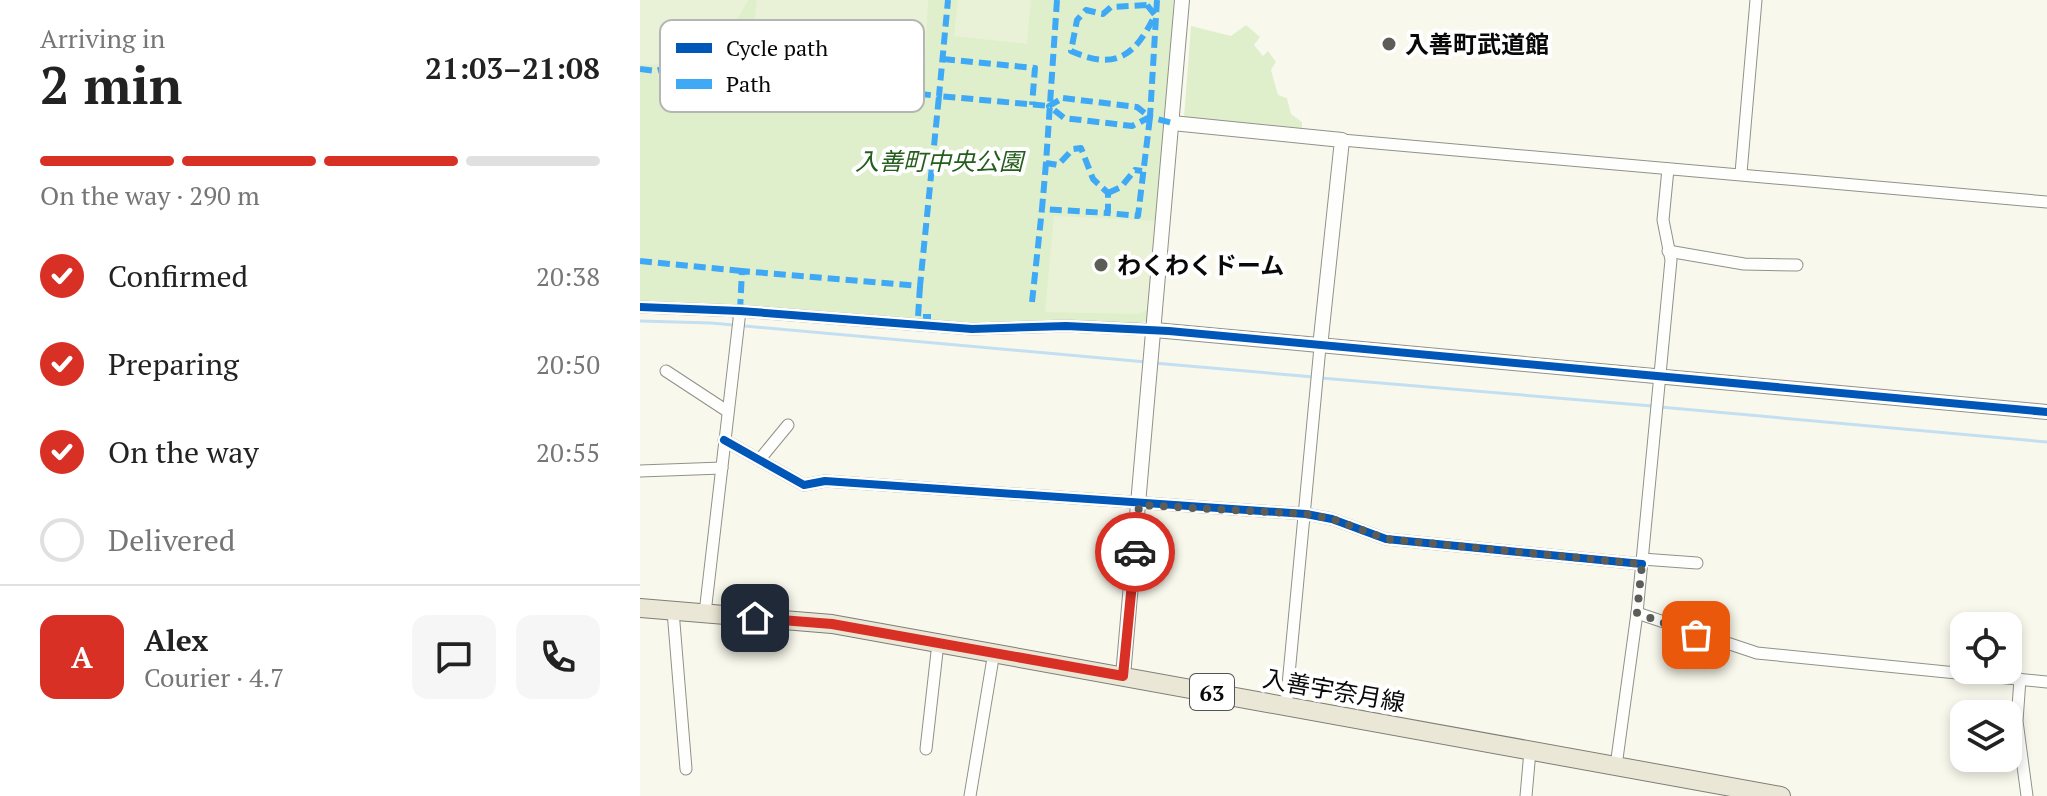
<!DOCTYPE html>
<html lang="en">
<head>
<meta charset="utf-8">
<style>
	body { margin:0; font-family:"PT Serif","Noto Sans JP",serif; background:#f6f6f6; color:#222; height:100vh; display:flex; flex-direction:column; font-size:30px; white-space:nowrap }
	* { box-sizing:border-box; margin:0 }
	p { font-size:26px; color:#767676 }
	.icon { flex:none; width:44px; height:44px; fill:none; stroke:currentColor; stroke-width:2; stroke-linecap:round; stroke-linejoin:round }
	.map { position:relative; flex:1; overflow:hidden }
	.details { display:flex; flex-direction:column; background:#fff; width:640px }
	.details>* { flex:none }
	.controls { position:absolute; left:1310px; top:612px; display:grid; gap:16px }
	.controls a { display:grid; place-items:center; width:72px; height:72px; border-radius:16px; background:#fff; box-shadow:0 4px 12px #0003; font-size:40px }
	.pin { position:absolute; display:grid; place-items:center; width:68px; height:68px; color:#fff; margin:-34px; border-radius:16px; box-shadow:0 4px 12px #0006 }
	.courier { position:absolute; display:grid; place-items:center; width:80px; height:80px; margin:-40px; border:6px solid #d93025; border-radius:50%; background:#fff; color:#222; box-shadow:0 2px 10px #0007 }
	.head em { font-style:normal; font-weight:700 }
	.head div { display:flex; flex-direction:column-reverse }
	.head { display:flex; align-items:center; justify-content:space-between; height:136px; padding:0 40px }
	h1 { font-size:52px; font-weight:700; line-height:60px }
	.bar { display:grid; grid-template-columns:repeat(4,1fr); gap:12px 8px; align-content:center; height:96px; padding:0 40px }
	.bar i { height:10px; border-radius:6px; background:#e0e0e0 }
	.bar .active { background:#d93025 }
	.bar p { grid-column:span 4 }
	.line { display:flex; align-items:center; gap:20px; padding:0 40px; border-top:2px solid #e0e0e0 }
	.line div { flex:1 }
	.round { display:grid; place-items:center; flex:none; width:84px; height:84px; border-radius:16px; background:#f6f6f6 }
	ol { padding:0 40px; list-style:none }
	li { display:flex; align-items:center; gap:24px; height:88px }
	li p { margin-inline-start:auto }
	li .icon { padding:8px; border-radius:50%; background:#d93025; color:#fff; stroke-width:4 }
	li:last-child { color:#767676 }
	li i { width:44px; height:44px; border:4px solid #e0e0e0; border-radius:50% }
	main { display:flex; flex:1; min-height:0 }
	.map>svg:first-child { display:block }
	.green { fill:#dfefcc }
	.pitch { fill:#e9f2d6 }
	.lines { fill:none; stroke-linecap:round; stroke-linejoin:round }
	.stream { stroke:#c3dff2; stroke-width:3 }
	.minor-casing { stroke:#91918b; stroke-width:13 }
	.tertiary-casing { stroke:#91918b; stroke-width:16 }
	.primary-casing { stroke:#7e7e78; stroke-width:20 }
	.minor { stroke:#fefefc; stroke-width:11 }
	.tertiary { stroke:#fefefc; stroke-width:14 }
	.primary { stroke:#ebe7d6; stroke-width:18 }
	.quiet { stroke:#3fa9f5; stroke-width:6; stroke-dasharray:12 6; stroke-linecap:butt }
	.cycleway-casing { stroke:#fff; stroke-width:13 }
	.cycleway { stroke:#0057b8; stroke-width:8 }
	.done { stroke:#5d5d58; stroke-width:8; stroke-dasharray:0 14.4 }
	.route { stroke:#d93025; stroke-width:10 }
	.poi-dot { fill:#5d5d58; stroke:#fff; stroke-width:3 }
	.labels { text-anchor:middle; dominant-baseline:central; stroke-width:8; stroke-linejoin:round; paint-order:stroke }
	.shield { fill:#fff; stroke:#535353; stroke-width:2 }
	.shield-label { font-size:22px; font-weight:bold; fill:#090909 }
	.poi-label { font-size:24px; font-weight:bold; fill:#090909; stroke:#fff; text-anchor:start }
	.park-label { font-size:24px; font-style:italic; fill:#255e1c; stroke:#fff }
	.street-label { font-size:24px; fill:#090909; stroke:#fff }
	.key { fill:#fff; stroke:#b5b5b5; stroke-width:2 }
	.key-label { font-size:22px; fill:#090909 }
</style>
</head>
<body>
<main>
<section class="details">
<div class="head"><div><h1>2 min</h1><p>Arriving in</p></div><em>21:03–21:08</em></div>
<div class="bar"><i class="active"></i><i class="active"></i><i class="active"></i><i></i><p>On the way · 290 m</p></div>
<ol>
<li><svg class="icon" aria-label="check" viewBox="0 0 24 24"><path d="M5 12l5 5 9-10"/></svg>Confirmed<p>20:38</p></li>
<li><svg class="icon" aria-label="check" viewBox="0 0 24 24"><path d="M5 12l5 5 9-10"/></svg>Preparing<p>20:50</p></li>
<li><svg class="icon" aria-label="check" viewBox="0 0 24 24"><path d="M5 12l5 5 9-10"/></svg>On the way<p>20:55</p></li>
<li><i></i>Delivered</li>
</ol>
<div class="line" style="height:144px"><b class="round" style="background:#d93025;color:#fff">A</b><div><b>Alex</b><p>Courier · 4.7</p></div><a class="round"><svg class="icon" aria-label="chat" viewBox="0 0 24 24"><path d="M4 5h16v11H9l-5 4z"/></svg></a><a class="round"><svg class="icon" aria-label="phone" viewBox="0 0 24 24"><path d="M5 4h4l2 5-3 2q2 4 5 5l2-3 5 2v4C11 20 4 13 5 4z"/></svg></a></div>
</section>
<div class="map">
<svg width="1407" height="796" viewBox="0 0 1407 796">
	<rect width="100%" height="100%" fill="#f9f8ec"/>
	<g class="green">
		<polygon points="0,0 534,0 510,316 505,322 497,323 332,324 0,301"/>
		<polygon points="606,25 620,37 614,45 623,56 628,51 636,62 631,70 638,95 647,98 651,114 662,122 662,128 544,117 551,26 591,36"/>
	</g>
	<g class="pitch">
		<path d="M0,0H108C88,43 45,66 0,65Z"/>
		<polygon points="117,0 288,0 285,61 276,77 261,80 110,56"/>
		<polygon points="318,0 391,0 387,44 314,36"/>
		<polygon points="414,216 518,221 509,309 499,314 405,312"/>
	</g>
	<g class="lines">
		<g class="stream">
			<polyline points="0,321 71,323 506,362"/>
			<polyline points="514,363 674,377"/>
			<polyline points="681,378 1012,406"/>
			<polyline points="1020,407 1407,442"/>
		</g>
		<defs>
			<g id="minor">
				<polyline points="702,140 1407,202"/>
				<polyline points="1101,173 1116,0"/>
				<polyline points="1028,251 1104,264 1157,265"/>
				<polyline points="0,307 100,311 332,329 426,326 515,330"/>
				<polyline points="26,371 87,411"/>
				<polyline points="84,440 164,485 185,481 666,514 692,519 746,539 1002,564"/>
				<polyline points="120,459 148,425"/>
				<polyline points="0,471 82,468"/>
				<polyline points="1002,559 1057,563"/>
				<polyline points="33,611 46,769"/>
				<polyline points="65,613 100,311"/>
				<polyline points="997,613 1117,653 1407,682"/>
				<polyline points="1380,679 1377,721 1387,796"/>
				<polyline points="646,706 680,347"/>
				<polyline points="286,749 298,643"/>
				<polyline points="976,766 997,613 1031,260 1023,220 1028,169"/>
				<polyline points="330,796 354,652"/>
				<polyline points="886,796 890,751"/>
			</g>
			<g id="tertiary">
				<polyline points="532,123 702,140 680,347"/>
				<polyline points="515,330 1407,412"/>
				<polyline points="483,676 542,0"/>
			</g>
			<polyline id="primary" points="0,608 192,624 1141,796"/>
		</defs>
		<use href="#minor" class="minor-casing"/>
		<use href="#tertiary" class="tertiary-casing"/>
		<use href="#primary" class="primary-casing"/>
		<use href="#minor" class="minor"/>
		<use href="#tertiary" class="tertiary"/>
		<use href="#primary" class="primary"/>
		<g class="quiet">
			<polyline points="417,0 406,163 418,165 433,149 441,148 453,179 468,193 468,213 498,216 510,117"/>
			<polyline points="517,0 510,117 532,123"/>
			<path d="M507,5L515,15C495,56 476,71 431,51L437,20L446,10L463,14L471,7Z"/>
			<polyline points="303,59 395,68 392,105"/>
			<polyline points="0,69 16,71 34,66 58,54 141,65 177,83 299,96 308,0"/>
			<polygon points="423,98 497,107 510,117 492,126 424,118 409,106"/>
			<polyline points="406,163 402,209 468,213"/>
			<polyline points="468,193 481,187 495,170 502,171"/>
			<polyline points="0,261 102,271"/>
			<polyline points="280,286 278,317 291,317"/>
			<polyline points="392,302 402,209"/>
			<polyline points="100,311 102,271 280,286 299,96 409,106"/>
		</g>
		<defs>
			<g id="cycleway">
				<polyline points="0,307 100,311 332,329 426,326 529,331 1407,412"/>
				<polyline points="84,440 164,485 185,481 666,514 692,519 746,539 1002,564"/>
			</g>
		</defs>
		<use href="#cycleway" class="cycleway-casing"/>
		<use href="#cycleway" class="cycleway"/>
	</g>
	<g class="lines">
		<polyline class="done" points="495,552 499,505 666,514 692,519 746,539 1002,564 997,613 1056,635"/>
		<polyline class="route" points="115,618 192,624 483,676 495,552"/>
	</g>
	<g class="poi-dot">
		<circle cx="749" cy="44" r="8"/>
		<circle cx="461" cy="265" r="8"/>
	</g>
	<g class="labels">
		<rect class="shield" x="550" y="674" width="44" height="36" rx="6"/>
		<g class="shield-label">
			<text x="572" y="692">63</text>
		</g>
		<g class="poi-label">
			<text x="765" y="44">入善町武道館</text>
			<text x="477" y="265">わくわくドーム</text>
		</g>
		<g class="park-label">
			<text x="299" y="161">入善町中央公園</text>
		</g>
		<g class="street-label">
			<text transform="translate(694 690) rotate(10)">入善宇奈月線</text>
		</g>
	</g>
	<rect x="20" y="20" width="264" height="92" rx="12" class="key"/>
	<rect x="36" y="43" width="36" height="10" fill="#0057b8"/>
	<rect x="36" y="79" width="36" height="10" fill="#3fa9f5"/>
	<g class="key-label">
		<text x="86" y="56">Cycle path</text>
		<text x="86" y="92">Path</text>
	</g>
</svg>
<div class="controls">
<a><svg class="icon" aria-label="locate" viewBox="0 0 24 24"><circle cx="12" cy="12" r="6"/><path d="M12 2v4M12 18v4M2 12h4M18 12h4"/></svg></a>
<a><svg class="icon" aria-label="layers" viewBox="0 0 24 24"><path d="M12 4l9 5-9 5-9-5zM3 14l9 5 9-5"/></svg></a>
</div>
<div class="pin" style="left:1056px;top:635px;background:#ea580c"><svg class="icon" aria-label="bag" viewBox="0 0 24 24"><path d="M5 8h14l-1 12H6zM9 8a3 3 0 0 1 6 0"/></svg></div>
<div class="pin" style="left:115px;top:618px;background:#1f2937"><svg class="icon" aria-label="home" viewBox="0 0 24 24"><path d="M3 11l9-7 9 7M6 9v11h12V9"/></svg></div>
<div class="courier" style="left:495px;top:552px"><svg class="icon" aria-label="car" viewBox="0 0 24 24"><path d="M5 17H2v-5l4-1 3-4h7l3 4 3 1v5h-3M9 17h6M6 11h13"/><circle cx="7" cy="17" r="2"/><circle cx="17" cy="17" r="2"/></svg></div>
</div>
</main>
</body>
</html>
